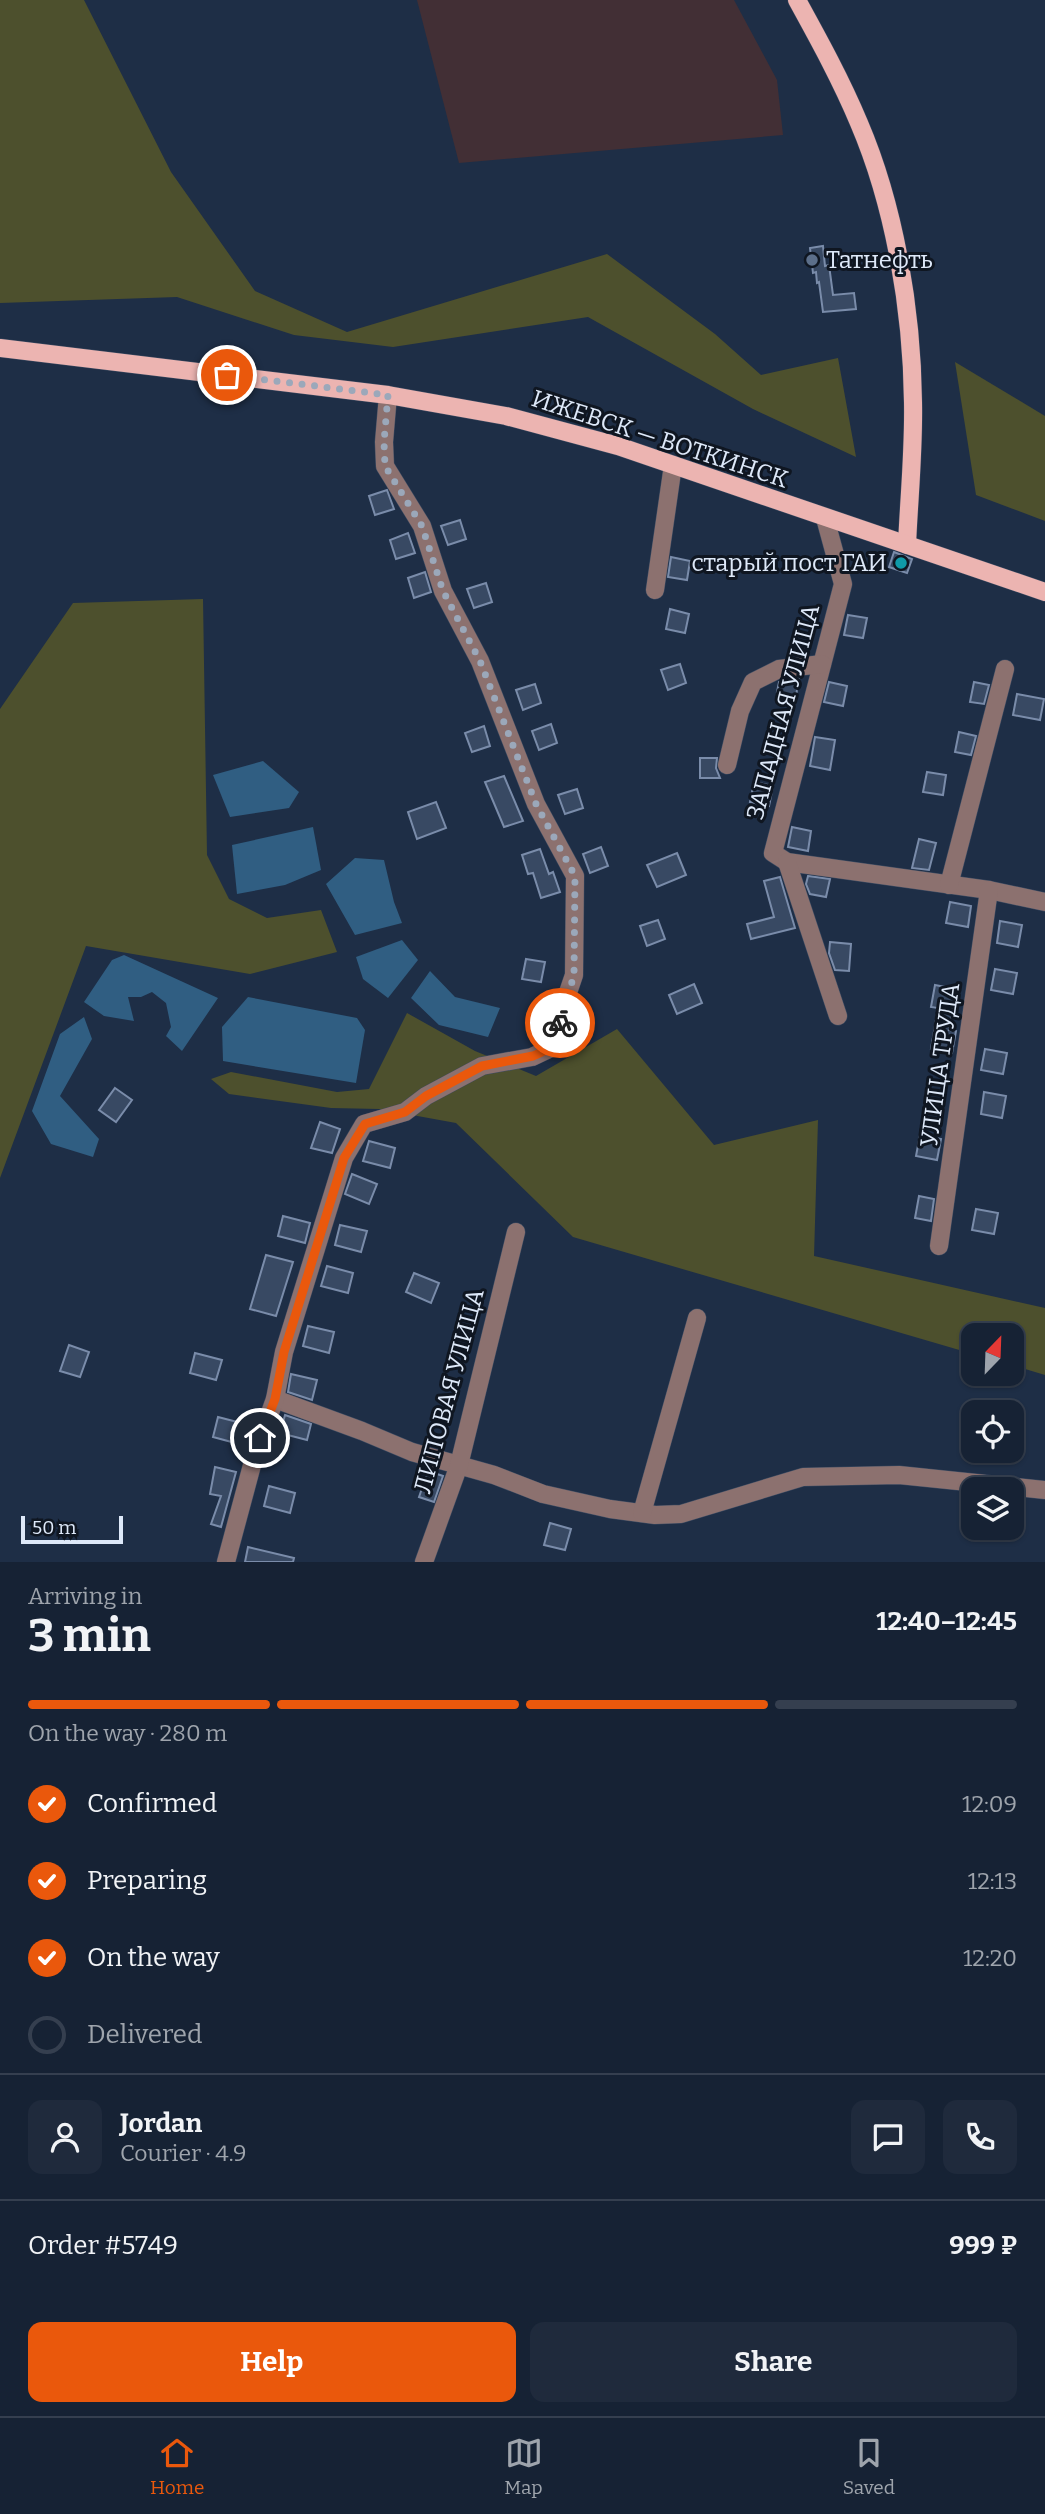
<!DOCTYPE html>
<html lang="en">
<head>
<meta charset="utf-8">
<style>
	body { margin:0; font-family:Bitter,serif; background:#1f2a3c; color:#f1f3f6; height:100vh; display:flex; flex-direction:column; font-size:26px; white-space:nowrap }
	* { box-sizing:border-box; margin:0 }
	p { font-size:23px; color:#9ea4ac }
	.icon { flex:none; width:38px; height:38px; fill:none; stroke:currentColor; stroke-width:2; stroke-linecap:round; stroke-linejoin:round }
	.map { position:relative; height:1562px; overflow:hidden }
	.drawer { display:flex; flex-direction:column; background:#162234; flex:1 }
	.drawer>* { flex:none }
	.needle { width:46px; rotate:23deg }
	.tools { position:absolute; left:961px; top:1323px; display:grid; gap:14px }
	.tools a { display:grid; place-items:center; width:63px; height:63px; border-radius:14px; background:#162234; box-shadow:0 2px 5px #0004,0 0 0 2px #353f4f; font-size:35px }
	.scale { position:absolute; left:21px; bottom:18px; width:102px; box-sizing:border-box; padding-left:7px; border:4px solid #dee9f9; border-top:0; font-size:19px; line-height:24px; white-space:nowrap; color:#dee9f9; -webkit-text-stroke:5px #0f1621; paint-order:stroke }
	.pin { position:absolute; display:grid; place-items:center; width:60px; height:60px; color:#fff; margin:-30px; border:4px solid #fff; border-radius:50%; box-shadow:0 2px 7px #0007 }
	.courier { position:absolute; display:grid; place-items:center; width:70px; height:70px; margin:-35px; border:5px solid #ea580c; border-radius:50%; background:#fff; color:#222; box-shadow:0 2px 9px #0007 }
	.summary em { font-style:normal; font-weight:700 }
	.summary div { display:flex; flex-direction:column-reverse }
	.summary { display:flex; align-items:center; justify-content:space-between; height:119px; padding:0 28px }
	h1 { font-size:46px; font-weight:700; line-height:52px }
	.bar { display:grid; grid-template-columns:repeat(4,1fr); gap:10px 7px; align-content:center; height:84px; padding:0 28px }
	.bar i { height:9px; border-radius:5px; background:#353f4f }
	.bar .selected { background:#ea580c }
	.bar p { grid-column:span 4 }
	.line { display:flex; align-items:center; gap:18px; padding:0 28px; border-top:2px solid #353f4f }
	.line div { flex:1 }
	.round { display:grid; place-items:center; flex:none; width:74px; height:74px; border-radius:14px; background:#1f2a3c }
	ol { padding:0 28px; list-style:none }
	li { display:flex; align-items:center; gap:21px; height:77px }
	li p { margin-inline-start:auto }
	li .icon { padding:7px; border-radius:50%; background:#ea580c; color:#fff; stroke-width:4 }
	li:last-child { color:#9ea4ac }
	li i { width:38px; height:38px; border:4px solid #353f4f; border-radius:50% }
	.primary-button { display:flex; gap:14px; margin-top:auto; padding:14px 28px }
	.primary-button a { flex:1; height:80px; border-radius:14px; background:#ea580c; color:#fff; font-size:28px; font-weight:700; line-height:80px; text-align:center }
	.primary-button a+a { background:#1f2a3c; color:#f1f3f6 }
	.dock { display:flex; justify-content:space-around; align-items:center; height:98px; border-top:2px solid #353f4f; background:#162234; font-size:19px; color:#9ea4ac }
	.dock a { display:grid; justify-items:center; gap:4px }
	.dock .selected { color:#ea580c }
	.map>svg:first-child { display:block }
	.industrial { fill:#422f35 }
	.green { fill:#4d502d }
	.water { fill:#305e82 }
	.building { fill:#384963; stroke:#7a8caa; stroke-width:2 }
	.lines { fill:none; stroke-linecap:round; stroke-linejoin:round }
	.minor-casing { stroke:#3d4c63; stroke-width:19 }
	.major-casing { stroke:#3d4c63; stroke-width:19 }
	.minor { stroke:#8c716f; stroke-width:18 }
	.major { stroke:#ecb4b1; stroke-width:18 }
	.done { stroke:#9ba8ba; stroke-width:7; stroke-dasharray:0 12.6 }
	.route { stroke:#ea580c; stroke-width:9 }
	.service-dot { fill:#5c6f8a; stroke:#0f1621; stroke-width:2.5 }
	.culture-dot { fill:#0f9aa8; stroke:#0f1621; stroke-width:2.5 }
	.labels { text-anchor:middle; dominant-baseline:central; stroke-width:6; stroke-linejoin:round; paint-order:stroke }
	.poi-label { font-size:24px; fill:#dee9f9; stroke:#0f1621; text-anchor:start }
	.street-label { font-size:24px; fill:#dee9f9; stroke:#0f1621 }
</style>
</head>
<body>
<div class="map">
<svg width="1045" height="1562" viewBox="0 0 1045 1562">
	<rect width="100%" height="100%" fill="#1e2e46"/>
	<polygon class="industrial" points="417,0 734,0 777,80 783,135 459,163"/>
	<g class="green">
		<polygon points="0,0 84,0 171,172 255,291 347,332 607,254 715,334 761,375 838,358 856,457 753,409 588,317 393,347 294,335 177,297 0,303"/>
		<polygon points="955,362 1045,416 1045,521 976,495"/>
		<polygon points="203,599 207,855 229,899 267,918 321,910 337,952 250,974 86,946 0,1178 0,709 73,603"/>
		<polygon points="407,1013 475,1051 536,1076 617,1029 714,1145 818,1120 814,1256 1045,1308 1045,1375 1012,1365 1012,1335 973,1335 973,1354 573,1237 456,1123 379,1109 331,1108 229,1094 211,1079 231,1072 337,1092 369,1089"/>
	</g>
	<g class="water">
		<polygon points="263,761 299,792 289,808 230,817 213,775"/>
		<polygon points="313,827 321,870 285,885 237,894 232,845"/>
		<polygon points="355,858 384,860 394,902 402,923 355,935 326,884"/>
		<polygon points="402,940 418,960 388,998 363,979 356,957"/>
		<polygon points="124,955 218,998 182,1051 166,1036 171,1027 166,1003 152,992 141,997 128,997 134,1021 104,1016 84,1002 112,960"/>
		<polygon points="430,971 455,997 500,1008 488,1037 439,1025 411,998"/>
		<polygon points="248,997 357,1018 365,1030 356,1083 223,1061 222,1027"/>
		<polygon points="84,1017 92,1039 60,1096 99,1139 93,1157 51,1144 32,1111 60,1034"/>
	</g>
	<g class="building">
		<polygon points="823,246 825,266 829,265 833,295 854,293 856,309 823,312 819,282 817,283 816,272 813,273 810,248"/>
		<polygon points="387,490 394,509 375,515 369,496"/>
		<polygon points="460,520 466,539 448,545 441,526"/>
		<polygon points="408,533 415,553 396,559 390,540"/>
		<polygon points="894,552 912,559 907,573 889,567"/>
		<polygon points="671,557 690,561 687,580 668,577"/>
		<polygon points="425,572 431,592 414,598 408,578"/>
		<polygon points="486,583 492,602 474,608 467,589"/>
		<polygon points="670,609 689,614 685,633 666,629"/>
		<polygon points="848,615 867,618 863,638 844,635"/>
		<polygon points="680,664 686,683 668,690 661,670"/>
		<polygon points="799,678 796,696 777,692 779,682"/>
		<polygon points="829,682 847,686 843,706 824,702"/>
		<polygon points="974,682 989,685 984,704 970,702"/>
		<polygon points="535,684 541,703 523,710 516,690"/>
		<polygon points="1017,694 1044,699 1040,720 1013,715"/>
		<polygon points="551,724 557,743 539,750 532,731"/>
		<polygon points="484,726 490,746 472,752 465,733"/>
		<polygon points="959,732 976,736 971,755 955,752"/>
		<polygon points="815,737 835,740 830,770 810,766"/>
		<polygon points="700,758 717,758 716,768 720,778 700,778"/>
		<polygon points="927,772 946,775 943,795 923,792"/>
		<polygon points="504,776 523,821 504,827 485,782"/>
		<polygon points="754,782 773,786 769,806 750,802"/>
		<polygon points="577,789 583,808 565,814 558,795"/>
		<polygon points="436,802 446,828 417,839 408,812"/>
		<polygon points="792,827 811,831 808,851 788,847"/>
		<polygon points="919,839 936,843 929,870 912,868"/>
		<polygon points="601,847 608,866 590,873 583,854"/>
		<polygon points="540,849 549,874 553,872 560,892 541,898 533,873 528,874 522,855"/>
		<polygon points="677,853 686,875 657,887 647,865"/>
		<polygon points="808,876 830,879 826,897 810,894 806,884"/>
		<polygon points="780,877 795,928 751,939 747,924 774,917 764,881"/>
		<polygon points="950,902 971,906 968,927 946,923"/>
		<polygon points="658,920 665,939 647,946 640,926"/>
		<polygon points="1000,921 1022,925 1018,947 997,943"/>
		<polygon points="830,942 851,944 849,971 835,970 829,953"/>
		<polygon points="526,959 545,962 541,982 522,979"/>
		<polygon points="995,969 1017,973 1013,994 991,990"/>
		<polygon points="694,984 702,1003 677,1014 669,995"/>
		<polygon points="935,985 956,989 949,1030 956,1031 952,1053 931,1049 938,1008 931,1007"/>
		<polygon points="985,1049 1007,1053 1003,1074 981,1070"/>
		<polygon points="115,1088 132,1100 116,1122 99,1110"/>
		<polygon points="984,1092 1006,1096 1002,1118 981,1114"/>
		<polygon points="320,1122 340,1129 332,1153 311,1148"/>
		<polygon points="920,1135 941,1139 937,1160 916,1156"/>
		<polygon points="369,1141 395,1148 390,1168 363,1161"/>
		<polygon points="352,1174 377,1184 369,1204 345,1194"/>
		<polygon points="919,1196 934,1199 931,1221 915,1218"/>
		<polygon points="976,1209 998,1213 994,1234 972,1230"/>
		<polygon points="283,1216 310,1223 305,1243 278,1236"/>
		<polygon points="340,1225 367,1231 361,1252 335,1245"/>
		<polygon points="266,1255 293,1262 276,1316 250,1309"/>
		<polygon points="327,1266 353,1273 348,1293 321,1286"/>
		<polygon points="414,1273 439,1283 431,1303 406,1292"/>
		<polygon points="308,1326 334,1332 329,1353 303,1346"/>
		<polygon points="69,1345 89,1352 80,1377 60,1371"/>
		<polygon points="195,1353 222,1360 216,1380 190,1373"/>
		<polygon points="291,1374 317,1380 312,1400 288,1392"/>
		<polygon points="285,1415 311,1424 307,1440 280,1433"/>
		<polygon points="218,1417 245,1424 239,1444 213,1437"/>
		<polygon points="215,1467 236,1472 221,1527 211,1524 221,1496 210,1494"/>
		<polygon points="428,1471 443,1476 434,1502 419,1497"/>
		<polygon points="269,1486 295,1493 290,1513 264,1506"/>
		<polygon points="550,1523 571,1529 565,1550 544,1545"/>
		<polygon points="248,1547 294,1558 293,1562 245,1562"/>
	</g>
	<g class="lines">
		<defs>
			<g id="minor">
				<polyline points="825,518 843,584 773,853 787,862 989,890 1045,902"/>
				<polyline points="655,590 673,465"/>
				<polyline points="727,765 740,711 753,682 779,669 822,664"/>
				<polyline points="787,862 838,1016"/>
				<polyline points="949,885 1005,669"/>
				<polyline points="939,1246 989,890"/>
				<polyline points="275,1399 362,1431 412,1452 494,1475 543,1494 610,1509 655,1515 681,1514 803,1477 899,1475 1045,1490"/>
				<polyline points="642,1513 697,1318"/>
				<polyline points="226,1562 255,1454 275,1399 284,1352 344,1158 364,1124 405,1112 426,1096 482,1066 532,1057 551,1048 559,1030 562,1010 574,975 575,876 536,804 480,661 443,591 422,526 385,466 384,442 388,395"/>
				<polyline points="424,1562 459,1465 516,1232"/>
			</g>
			<g id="major">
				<path d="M797,0C819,40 841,80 859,123C895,207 912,311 913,402C914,450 909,498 907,545"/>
				<polyline points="0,348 388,395 506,416 618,446 1045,592"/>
			</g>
		</defs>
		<use href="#minor" class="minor-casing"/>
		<use href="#major" class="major-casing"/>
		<use href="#minor" class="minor"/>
		<use href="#major" class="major"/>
	</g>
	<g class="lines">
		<polyline class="done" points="227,375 388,395 384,442 385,466 422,526 443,591 480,661 536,804 575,876 574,975 560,1023"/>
		<polyline class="route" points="260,1438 275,1399 284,1352 344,1158 365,1124 405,1112 426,1096 482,1066 533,1056 551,1048 560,1023"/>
	</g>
	<circle class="service-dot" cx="812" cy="260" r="7"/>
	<circle class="culture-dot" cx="901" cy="563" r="7"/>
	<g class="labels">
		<g class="poi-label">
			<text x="826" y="260">Татнефть</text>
			<text x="887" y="563" text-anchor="end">старый пост ГАИ</text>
		</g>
		<g class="street-label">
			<text transform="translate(660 439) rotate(18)">ИЖЕВСК — ВОТКИНСК</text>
			<text transform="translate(783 712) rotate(-75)">ЗАПАДНАЯ УЛИЦА</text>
			<text transform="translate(940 1065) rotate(-82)">УЛИЦА ТРУДА</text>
			<text transform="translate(449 1391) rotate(-75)">ЛИПОВАЯ УЛИЦА</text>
		</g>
	</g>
</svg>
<div class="tools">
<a><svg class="needle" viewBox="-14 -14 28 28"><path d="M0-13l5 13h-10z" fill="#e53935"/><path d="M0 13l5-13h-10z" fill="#9ea4ac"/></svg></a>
<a><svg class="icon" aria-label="locate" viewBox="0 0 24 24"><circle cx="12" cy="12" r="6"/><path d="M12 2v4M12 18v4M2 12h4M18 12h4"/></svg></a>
<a><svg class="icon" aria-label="layers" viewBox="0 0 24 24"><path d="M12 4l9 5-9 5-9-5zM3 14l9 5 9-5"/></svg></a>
</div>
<div class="scale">50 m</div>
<div class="pin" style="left:227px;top:375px;background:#ea580c"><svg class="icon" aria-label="bag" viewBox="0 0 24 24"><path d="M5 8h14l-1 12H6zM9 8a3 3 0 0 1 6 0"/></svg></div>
<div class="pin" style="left:260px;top:1438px;background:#1f2937"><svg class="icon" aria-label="home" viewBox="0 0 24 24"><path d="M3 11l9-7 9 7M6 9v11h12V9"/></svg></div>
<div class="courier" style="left:560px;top:1023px"><svg class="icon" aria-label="bike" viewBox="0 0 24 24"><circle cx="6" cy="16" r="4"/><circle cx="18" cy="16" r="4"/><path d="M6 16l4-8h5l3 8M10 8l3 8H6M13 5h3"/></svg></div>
</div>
<section class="drawer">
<div class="summary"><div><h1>3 min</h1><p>Arriving in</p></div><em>12:40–12:45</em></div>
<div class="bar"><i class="selected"></i><i class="selected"></i><i class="selected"></i><i></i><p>On the way · 280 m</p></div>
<ol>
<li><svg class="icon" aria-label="check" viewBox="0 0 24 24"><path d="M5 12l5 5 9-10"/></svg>Confirmed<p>12:09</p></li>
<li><svg class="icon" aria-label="check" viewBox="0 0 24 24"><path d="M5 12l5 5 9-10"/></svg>Preparing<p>12:13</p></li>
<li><svg class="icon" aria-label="check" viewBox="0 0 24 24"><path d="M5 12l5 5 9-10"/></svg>On the way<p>12:20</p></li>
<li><i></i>Delivered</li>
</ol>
<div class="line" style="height:126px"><a class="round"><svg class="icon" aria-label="person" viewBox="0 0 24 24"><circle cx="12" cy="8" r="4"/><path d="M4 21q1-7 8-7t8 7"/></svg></a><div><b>Jordan</b><p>Courier · 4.9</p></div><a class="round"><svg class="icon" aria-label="chat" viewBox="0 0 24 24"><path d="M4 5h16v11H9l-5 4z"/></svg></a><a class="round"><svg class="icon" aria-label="phone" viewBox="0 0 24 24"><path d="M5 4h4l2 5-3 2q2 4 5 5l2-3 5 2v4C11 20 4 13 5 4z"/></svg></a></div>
<div class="line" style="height:91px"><div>Order #5749</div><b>999 ₽</b></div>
<div class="primary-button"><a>Help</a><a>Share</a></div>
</section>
<nav class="dock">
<a class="selected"><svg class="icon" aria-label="home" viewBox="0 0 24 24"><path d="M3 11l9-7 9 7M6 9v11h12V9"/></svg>Home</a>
<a><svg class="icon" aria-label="map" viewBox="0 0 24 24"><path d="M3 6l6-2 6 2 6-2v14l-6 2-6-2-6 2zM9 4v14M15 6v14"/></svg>Map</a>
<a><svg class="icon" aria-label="saved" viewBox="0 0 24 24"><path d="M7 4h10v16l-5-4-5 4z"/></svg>Saved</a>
</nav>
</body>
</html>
